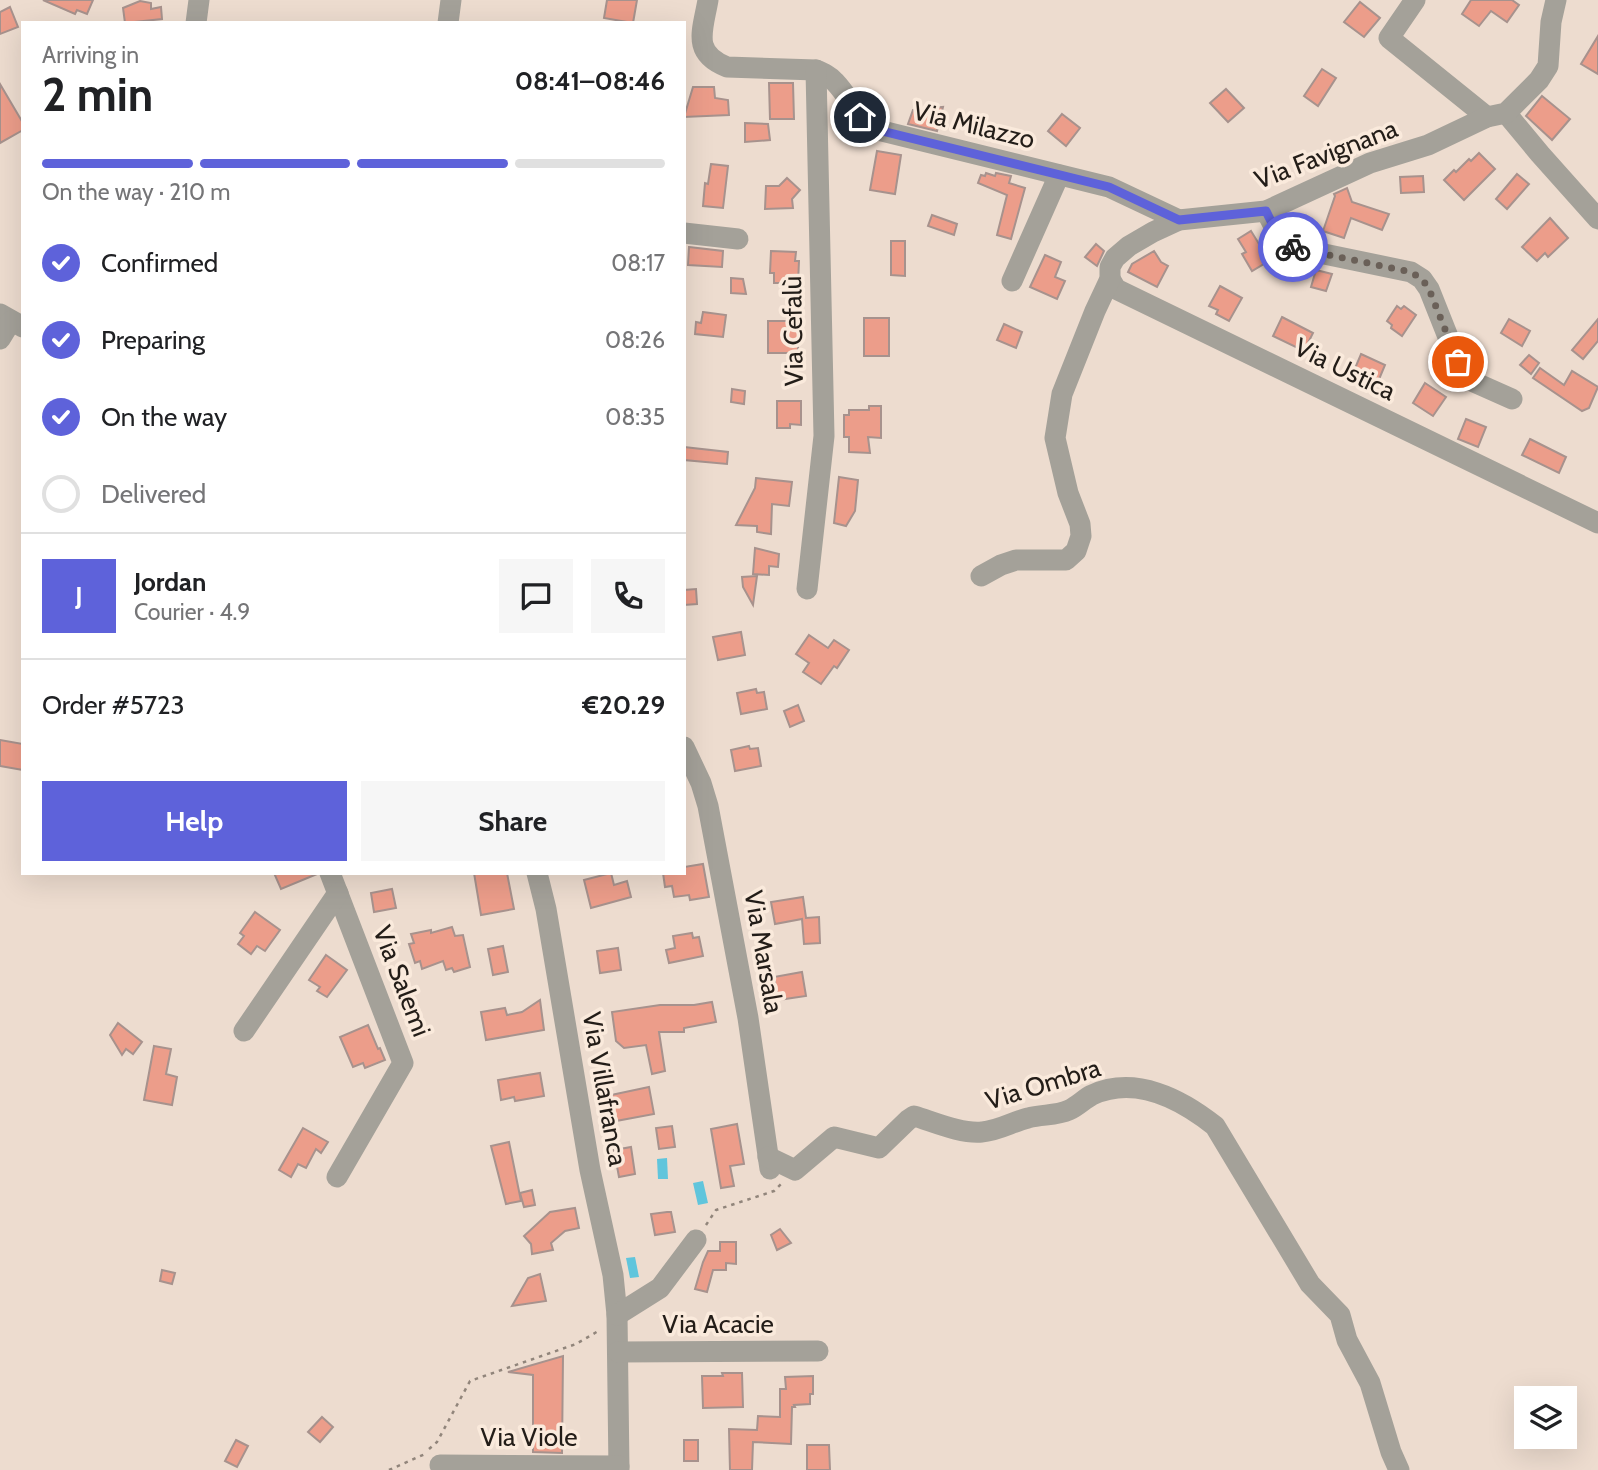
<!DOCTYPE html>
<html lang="en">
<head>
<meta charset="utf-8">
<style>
	body { margin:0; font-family:Cabin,sans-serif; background:#f6f6f6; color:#202124; height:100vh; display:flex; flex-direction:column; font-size:26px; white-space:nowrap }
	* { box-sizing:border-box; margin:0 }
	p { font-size:23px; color:#757577 }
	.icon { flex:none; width:38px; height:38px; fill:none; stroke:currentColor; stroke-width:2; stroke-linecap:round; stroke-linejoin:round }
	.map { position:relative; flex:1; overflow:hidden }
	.drawer { position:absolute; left:21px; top:21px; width:665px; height:854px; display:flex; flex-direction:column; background:#fff; border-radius:0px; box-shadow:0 7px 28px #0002 }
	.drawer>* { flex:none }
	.buttons { position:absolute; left:1514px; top:1386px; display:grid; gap:14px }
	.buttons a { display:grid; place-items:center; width:63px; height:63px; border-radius:0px; background:#fff; box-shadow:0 7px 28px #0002; font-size:35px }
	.pin { position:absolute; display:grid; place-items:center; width:60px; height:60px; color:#fff; margin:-30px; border:4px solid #fff; border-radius:50%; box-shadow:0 2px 7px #0007 }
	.courier { position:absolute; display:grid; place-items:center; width:70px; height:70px; margin:-35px; border:5px solid #5e62da; border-radius:50%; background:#fff; color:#222; box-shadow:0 2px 9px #0007 }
	.summary em { font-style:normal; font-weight:700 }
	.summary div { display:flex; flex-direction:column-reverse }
	.summary { display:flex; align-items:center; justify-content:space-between; height:119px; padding:0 21px }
	h1 { font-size:46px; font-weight:700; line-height:52px }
	.bar { display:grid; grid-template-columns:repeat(4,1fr); gap:10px 7px; align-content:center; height:84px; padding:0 21px }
	.bar i { height:9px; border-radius:5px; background:#e0e0e0 }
	.bar .active { background:#5e62da }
	.bar p { grid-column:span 4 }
	.line { display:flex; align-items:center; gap:18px; padding:0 21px; border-top:2px solid #e0e0e0 }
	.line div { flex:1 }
	.round { display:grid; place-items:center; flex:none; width:74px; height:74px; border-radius:0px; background:#f6f6f6 }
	ol { padding:0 21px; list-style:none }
	li { display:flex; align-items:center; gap:21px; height:77px }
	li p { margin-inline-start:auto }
	li .icon { padding:7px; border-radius:50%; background:#5e62da; color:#fff; stroke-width:4 }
	li:last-child { color:#757577 }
	li i { width:38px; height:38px; border:4px solid #e0e0e0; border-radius:50% }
	.action { display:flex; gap:14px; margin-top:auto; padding:14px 21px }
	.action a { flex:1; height:80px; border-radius:0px; background:#5e62da; color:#fff; font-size:28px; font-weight:700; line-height:80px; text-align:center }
	.action a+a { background:#f6f6f6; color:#202124 }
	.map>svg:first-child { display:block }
	.water { fill:#60c5dc }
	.building { fill:#ec9d8a; stroke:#a7928d; stroke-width:2 }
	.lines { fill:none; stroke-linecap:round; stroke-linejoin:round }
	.path { stroke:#91857b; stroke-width:2.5; stroke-dasharray:3.5 5; stroke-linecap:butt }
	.minor { stroke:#a4a199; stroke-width:21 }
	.done { stroke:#6a6058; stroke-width:7; stroke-dasharray:0 12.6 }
	.route { stroke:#5e62da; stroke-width:9 }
	.labels { text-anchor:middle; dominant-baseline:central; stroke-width:7; stroke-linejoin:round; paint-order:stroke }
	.street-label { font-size:26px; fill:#231d18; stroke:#faeadc }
</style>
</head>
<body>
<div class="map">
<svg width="1598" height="1470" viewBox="0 0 1598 1470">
	<rect width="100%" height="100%" fill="#eddccf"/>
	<g class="water">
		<polygon points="667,1158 668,1179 658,1179 657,1159"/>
		<polygon points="703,1181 708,1203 698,1205 693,1183"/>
		<polygon points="635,1257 639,1277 630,1278 626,1258"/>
	</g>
	<g class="building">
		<polygon points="43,0 93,0 87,14 77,10 75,14"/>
		<polygon points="607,0 637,0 633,23 604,18"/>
		<polygon points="1471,0 1512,0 1519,5 1507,22 1491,11 1479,26 1462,14"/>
		<polygon points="140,1 151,3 151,9 161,7 162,19 125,23 123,8"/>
		<polygon points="1360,2 1380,18 1364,37 1344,22"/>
		<polygon points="10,7 18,27 0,34 0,12"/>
		<polygon points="1598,36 1598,74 1581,64"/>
		<polygon points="1322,69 1336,78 1318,106 1304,96"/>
		<polygon points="769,83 793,83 794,119 770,119"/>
		<polygon points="0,84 23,123 23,130 0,143"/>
		<polygon points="693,87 714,87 715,98 728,100 729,115 684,117"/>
		<polygon points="1226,89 1244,108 1228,122 1210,103"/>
		<polygon points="1542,96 1570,119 1552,140 1526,116"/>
		<polygon points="943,107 937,131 908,124 913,110"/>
		<polygon points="1062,114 1080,128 1066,146 1048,131"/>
		<polygon points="745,123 768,124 770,140 745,142"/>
		<polygon points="877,151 901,155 895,194 870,190"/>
		<polygon points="1479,153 1495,169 1464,200 1444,180 1454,170 1456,172 1469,159 1471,161"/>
		<polygon points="711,164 728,166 723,208 703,206 705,183 708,184"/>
		<polygon points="986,173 995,176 996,173 1011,176 1009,183 1025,188 1011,239 997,235 1007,195 978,183 981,175 985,176"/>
		<polygon points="1517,174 1529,184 1507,209 1496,199"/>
		<polygon points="1423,176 1424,192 1401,193 1400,177"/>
		<polygon points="787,178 800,190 792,199 793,208 765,209 766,186 779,186"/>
		<polygon points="1347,188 1352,202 1389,214 1382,230 1351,218 1344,238 1323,231 1335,196 1334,194"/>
		<polygon points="932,215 957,224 954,235 928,226"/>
		<polygon points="1550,218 1568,238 1548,257 1545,253 1537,261 1522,247"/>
		<polygon points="1251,231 1259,244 1261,242 1272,259 1252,271 1242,254 1246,252 1238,239"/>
		<polygon points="891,241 905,241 905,276 891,275"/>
		<polygon points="1096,244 1104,251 1097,266 1085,257"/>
		<polygon points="689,247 723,251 722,267 688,265"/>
		<polygon points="771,251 796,252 795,261 799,261 798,283 774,283 774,273 770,273"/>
		<polygon points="1154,251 1161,262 1168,266 1157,287 1128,272 1132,264"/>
		<polygon points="1045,255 1061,262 1055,277 1065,281 1057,299 1030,287"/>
		<polygon points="1316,270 1332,274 1326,291 1311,287"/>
		<polygon points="731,278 743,279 746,294 731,293"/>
		<polygon points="1220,286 1242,298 1229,321 1216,314 1218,310 1209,306"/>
		<polygon points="1397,306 1401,309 1404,306 1416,315 1402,336 1391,328 1392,325 1387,321"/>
		<polygon points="703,312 726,315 723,337 695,334 696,322 701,323"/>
		<polygon points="1282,317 1313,333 1304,351 1273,336"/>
		<rect x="864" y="318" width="25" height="38"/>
		<polygon points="1509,319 1530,331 1522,346 1501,333"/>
		<polygon points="1598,319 1598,341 1583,359 1572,350"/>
		<rect x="768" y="321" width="30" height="32"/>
		<polygon points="1004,324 1022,332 1016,348 997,340"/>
		<polygon points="1361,354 1385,365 1375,389 1351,378"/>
		<polygon points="1529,355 1539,363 1531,374 1520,365"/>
		<polygon points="1540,368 1564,385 1572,371 1598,387 1589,408 1582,411 1533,378"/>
		<polygon points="1425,383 1446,397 1433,416 1413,403"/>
		<polygon points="732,389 745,391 744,404 731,402"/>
		<polygon points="777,401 801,401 801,425 790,424 790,428 777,428"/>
		<polygon points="869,406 881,406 881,438 868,437 870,453 849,452 849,437 844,437 844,415 849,415 849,410 869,410"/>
		<polygon points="1466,419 1486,427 1478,447 1458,439"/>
		<polygon points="1530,439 1566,457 1559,473 1522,455"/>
		<polygon points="684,447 728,452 727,464 684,460"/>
		<polygon points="839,477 858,480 855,511 846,526 834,523"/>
		<polygon points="756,478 792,482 789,506 772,504 771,534 757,532 757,526 736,525 755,488"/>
		<polygon points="755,548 779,554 778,567 769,566 769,575 753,574"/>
		<polygon points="757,576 753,605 743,587 742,577"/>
		<polygon points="696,589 697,604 684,605 684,590"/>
		<polygon points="741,632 745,655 718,660 713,637"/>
		<polygon points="809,635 828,648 834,640 849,650 837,668 834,666 821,684 803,672 809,663 796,654"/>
		<polygon points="756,689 757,693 764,692 767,709 741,714 737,693"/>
		<polygon points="798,705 804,721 790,727 784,711"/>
		<polygon points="0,740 23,744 23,770 0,766"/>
		<polygon points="749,746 750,749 758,748 761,766 735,771 731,750"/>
		<polygon points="703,864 709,897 690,900 689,895 674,897 672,886 665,887 663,873 684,873 684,867"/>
		<polygon points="274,873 317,873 317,874 281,889"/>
		<polygon points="474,873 507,873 514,909 481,915"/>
		<polygon points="611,873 614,885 627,881 631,897 591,908 584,880"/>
		<polygon points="392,889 396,908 374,912 371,893"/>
		<polygon points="803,897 806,918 819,917 820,943 804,944 802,919 775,924 771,902"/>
		<polygon points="255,912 280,930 265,951 257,946 251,954 238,944 244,936 240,933"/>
		<polygon points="452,927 455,936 463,935 470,967 454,972 452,968 446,970 443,961 422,969 420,961 415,963 409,944 414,943 411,934 431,930 431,933"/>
		<polygon points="692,933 693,938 699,937 703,956 669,963 666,950 675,948 673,936"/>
		<polygon points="503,946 508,972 493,975 488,949"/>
		<polygon points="618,948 621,970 600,973 597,951"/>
		<polygon points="326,955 347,970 327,997 317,991 320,987 309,980"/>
		<polygon points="802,972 806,996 778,1000 774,977"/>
		<polygon points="540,1000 544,1030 486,1040 481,1012 505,1008 507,1015 522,1012"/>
		<polygon points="712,1002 716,1022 684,1028 684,1032 659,1032 665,1071 652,1074 646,1045 624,1048 616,1041 612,1012 660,1005 694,1005"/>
		<polygon points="118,1023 142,1042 133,1054 126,1049 122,1055 110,1035"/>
		<polygon points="368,1025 378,1049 380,1048 385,1060 365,1068 363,1063 353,1067 340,1037"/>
		<polygon points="154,1046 171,1049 166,1074 177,1077 172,1105 144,1100"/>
		<polygon points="540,1073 544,1096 515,1101 514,1097 501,1100 498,1080"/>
		<polygon points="649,1087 654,1114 616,1121 611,1095"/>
		<polygon points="737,1124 744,1164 730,1166 734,1186 721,1188 711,1129"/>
		<polygon points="672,1126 675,1147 659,1149 656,1128"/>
		<polygon points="303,1128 328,1142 321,1153 316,1149 306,1168 298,1164 291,1177 279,1170"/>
		<polygon points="509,1142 521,1201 506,1204 491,1146"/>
		<polygon points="631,1147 635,1174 619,1177 614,1150"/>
		<polygon points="532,1190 535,1205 524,1207 520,1193"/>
		<polygon points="575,1208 579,1228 565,1231 551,1243 553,1250 532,1254 531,1244 524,1236 550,1212"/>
		<polygon points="667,1212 671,1212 675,1232 655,1235 651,1214"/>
		<polygon points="780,1229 791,1243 777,1250 771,1235"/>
		<polygon points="720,1242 736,1242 736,1264 726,1263 726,1270 713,1270 707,1292 695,1289 703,1262 708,1251 720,1251"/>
		<polygon points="162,1270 175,1273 172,1284 160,1281"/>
		<polygon points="540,1274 546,1301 512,1306 528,1278"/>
		<polygon points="563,1356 562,1453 533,1452 533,1375 508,1372"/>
		<polygon points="722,1373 742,1373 743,1407 703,1408 702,1376 723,1376"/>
		<polygon points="813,1376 813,1394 810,1394 810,1404 794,1405 795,1407 792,1407 791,1444 753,1442 752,1470 730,1470 729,1429 757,1430 758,1416 780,1417 780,1389 786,1389 785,1377"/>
		<polygon points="322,1417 333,1427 320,1442 308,1432"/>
		<polygon points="236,1440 248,1446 237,1467 225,1461"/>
		<rect x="684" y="1440" width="14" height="21"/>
		<polygon points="807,1445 829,1445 830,1470 807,1470"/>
	</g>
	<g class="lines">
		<g class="path">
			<polyline points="706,1225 716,1210 774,1191 781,1184"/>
			<polyline points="429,1449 437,1442 470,1381 576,1344 600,1330"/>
			<polyline points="389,1470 425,1454"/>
		</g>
		<g class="minor">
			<path d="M708,0C703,30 691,53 727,67L816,70C823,73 830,76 835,82C853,101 856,120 882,131L1109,187L1179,220"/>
			<polyline points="1415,0 1389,38 1487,117"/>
			<polyline points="196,23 199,0"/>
			<polyline points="448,23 451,0"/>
			<polyline points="1506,113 1540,154 1598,219"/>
			<path d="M1266,211C1276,230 1279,241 1300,249L1411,272L1422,279L1429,289L1458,362L1467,379L1512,399"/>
			<polyline points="684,233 738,239"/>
			<polyline points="1110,279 1116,289 1598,523"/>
			<polyline points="1012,281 1059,175"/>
			<polyline points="0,314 23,327"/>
			<polyline points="0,339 11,321"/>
			<polyline points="981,576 1001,565 1016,560 1066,560 1076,551 1081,536 1080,524 1068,493 1055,438 1062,394 1095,311 1110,279 1110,267 1115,258 1129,246 1153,232 1179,220 1266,211 1370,163 1428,145 1487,117 1506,113 1539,80 1548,66 1551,22 1556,0"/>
			<polyline points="807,589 824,436 816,70"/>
			<polyline points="684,747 701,783 708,806 748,1018 770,1169"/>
			<polyline points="330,873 403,1063 337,1177"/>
			<polyline points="537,873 546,909 590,1170 613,1275 617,1315 619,1470"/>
			<polyline points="244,1031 338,893"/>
			<path d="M768,1157L795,1170L834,1137L879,1148L908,1120L914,1116C934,1122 961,1134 982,1132C998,1131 1012,1122 1028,1118C1042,1114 1056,1116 1069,1110C1078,1106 1084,1099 1092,1095C1135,1075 1181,1099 1215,1126L1310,1284L1340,1315L1347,1340L1370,1383L1391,1452L1399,1470"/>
			<polyline points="617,1315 660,1288 696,1240"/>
			<polyline points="618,1352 818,1351"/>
			<polyline points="440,1465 619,1466"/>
		</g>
	</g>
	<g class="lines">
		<polyline class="done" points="1293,247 1300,249 1411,272 1422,279 1429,289 1458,362"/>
		<path class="route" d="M860,117L870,126L882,131L1109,187L1179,220L1266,211C1273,225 1278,239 1293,247"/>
	</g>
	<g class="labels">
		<g class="street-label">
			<text transform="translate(974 125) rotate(14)">Via Milazzo</text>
			<text transform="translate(1326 154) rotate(-21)">Via Favignana</text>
			<text transform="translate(793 331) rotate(-91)">Via Cefalù</text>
			<text transform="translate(1345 369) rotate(26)">Via Ustica</text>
			<text transform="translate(764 952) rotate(80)">Via Marsala</text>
			<text transform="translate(402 981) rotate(69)">Via Salemi</text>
			<text transform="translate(1043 1084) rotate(-17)">Via Ombra</text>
			<text transform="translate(605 1089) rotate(80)">Via Villafranca</text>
			<text x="718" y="1324">Via Acacie</text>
			<text x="529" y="1437">Via Viole</text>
		</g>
	</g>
</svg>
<div class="buttons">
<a><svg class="icon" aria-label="layers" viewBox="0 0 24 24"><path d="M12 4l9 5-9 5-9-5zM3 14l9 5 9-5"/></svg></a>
</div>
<div class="pin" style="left:1458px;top:362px;background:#ea580c"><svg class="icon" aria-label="bag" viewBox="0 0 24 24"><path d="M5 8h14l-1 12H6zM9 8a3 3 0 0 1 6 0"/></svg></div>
<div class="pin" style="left:860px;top:117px;background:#1f2937"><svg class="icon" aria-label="home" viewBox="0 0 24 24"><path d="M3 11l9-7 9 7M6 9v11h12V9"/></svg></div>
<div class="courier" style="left:1293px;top:247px"><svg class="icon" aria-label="bike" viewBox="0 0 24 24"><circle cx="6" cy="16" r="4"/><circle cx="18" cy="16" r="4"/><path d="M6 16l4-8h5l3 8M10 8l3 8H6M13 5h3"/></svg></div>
<section class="drawer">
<div class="summary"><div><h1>2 min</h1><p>Arriving in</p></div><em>08:41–08:46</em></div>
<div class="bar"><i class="active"></i><i class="active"></i><i class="active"></i><i></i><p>On the way · 210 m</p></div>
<ol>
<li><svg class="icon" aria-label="check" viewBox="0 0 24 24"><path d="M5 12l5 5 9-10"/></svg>Confirmed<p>08:17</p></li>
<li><svg class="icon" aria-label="check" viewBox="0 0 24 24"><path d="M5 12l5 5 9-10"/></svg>Preparing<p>08:26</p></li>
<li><svg class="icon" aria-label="check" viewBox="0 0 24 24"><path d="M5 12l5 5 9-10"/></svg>On the way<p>08:35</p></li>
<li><i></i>Delivered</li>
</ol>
<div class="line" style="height:126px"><b class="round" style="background:#5e62da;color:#fff">J</b><div><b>Jordan</b><p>Courier · 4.9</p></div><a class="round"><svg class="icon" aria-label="chat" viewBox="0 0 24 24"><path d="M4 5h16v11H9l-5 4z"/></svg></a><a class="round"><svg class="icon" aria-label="phone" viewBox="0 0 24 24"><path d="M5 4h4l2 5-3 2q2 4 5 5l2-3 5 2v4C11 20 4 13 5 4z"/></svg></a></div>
<div class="line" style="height:91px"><div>Order #5723</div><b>€20.29</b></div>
<div class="action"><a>Help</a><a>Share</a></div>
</section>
</div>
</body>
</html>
